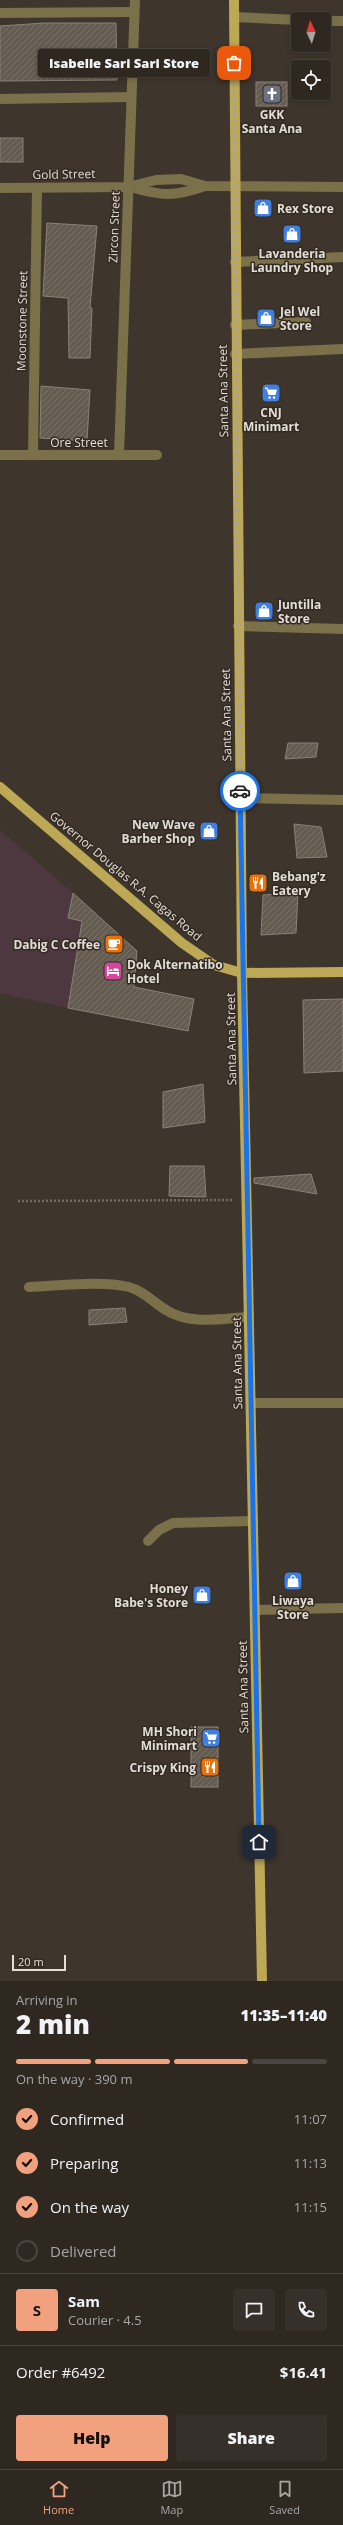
<!DOCTYPE html>
<html lang="en">
<head>
<meta charset="utf-8">
<style>
	body { margin:0; font-family:"Open Sans",sans-serif; background:#36302a; color:#f1f3f6; height:100vh; display:flex; flex-direction:column; font-size:15px; white-space:nowrap }
	* { box-sizing:border-box; margin:0 }
	p { font-size:13px; color:#a7a6a5 }
	.icon { flex:none; width:22px; height:22px; fill:none; stroke:currentColor; stroke-width:2; stroke-linecap:round; stroke-linejoin:round }
	.map { position:relative; height:1981px; overflow:hidden }
	.details { display:flex; flex-direction:column; background:#2e2821; flex:1 }
	.details>* { flex:none }
	.needle { width:26px; rotate:356deg }
	.buttons { position:absolute; left:291px; top:12px; display:grid; gap:8px }
	.buttons a { display:grid; place-items:center; width:40px; height:40px; border-radius:4px; background:#2e2821; box-shadow:0 2px 6px #0003,0 0 0 1px #49443f; font-size:20px }
	.scale { position:absolute; left:12px; bottom:10px; width:54px; box-sizing:border-box; padding-left:4px; border:2px solid #e3ddd8; border-top:0; font-size:11px; line-height:14px; white-space:nowrap; color:#e3ddd8; -webkit-text-stroke:3px #332b22; paint-order:stroke }
	.pin { position:absolute; display:grid; place-items:center; width:34px; height:34px; color:#fff; margin:-17px; border-radius:8px; box-shadow:0 2px 6px #0006 }
	.courier { position:absolute; display:grid; place-items:center; width:40px; height:40px; margin:-20px; border:3px solid #1a73e8; border-radius:50%; background:#fff; color:#222; box-shadow:0 1px 5px #0007 }
	.bubble { position:absolute; height:28px; border-radius:4px; background:#2e2821; box-shadow:0 2px 6px #0003,0 0 0 1px #49443f; font-size:13px; font-weight:800; line-height:28px; text-align:center }
	.overview em { font-style:normal; font-weight:800 }
	.overview div { display:flex; flex-direction:column-reverse }
	.overview { display:flex; align-items:center; justify-content:space-between; height:68px; padding:0 16px }
	h1 { font-size:26px; font-weight:800; line-height:30px }
	.bar { display:grid; grid-template-columns:repeat(4,1fr); gap:6px 4px; align-content:center; height:48px; padding:0 16px }
	.bar i { height:5px; border-radius:3px; background:#49443f }
	.bar .on { background:#f2a17e }
	.bar p { grid-column:span 4 }
	.line { display:flex; align-items:center; gap:10px; padding:0 16px; border-top:1px solid #49443f }
	.line div { flex:1 }
	.round { display:grid; place-items:center; flex:none; width:42px; height:42px; border-radius:4px; background:#36302a }
	ol { padding:0 16px; list-style:none }
	li { display:flex; align-items:center; gap:12px; height:44px }
	li p { margin-inline-start:auto }
	li .icon { padding:4px; border-radius:50%; background:#f2a17e; color:#111; stroke-width:4 }
	li:last-child { color:#a7a6a5 }
	li i { width:22px; height:22px; border:2px solid #49443f; border-radius:50% }
	.primary-button { display:flex; gap:8px; margin-top:auto; padding:8px 16px }
	.primary-button a { flex:1; height:46px; border-radius:4px; background:#f2a17e; color:#111; font-size:16px; font-weight:800; line-height:46px; text-align:center }
	.primary-button a+a { background:#36302a; color:#f1f3f6 }
	.tab-bar { display:flex; justify-content:space-around; align-items:center; height:56px; border-top:1px solid #49443f; background:#2e2821; font-size:11px; color:#a7a6a5 }
	.tab-bar a { display:grid; justify-items:center; gap:2px }
	.tab-bar .on { color:#f2a17e }
	.map>svg:first-child { display:block }
	.education { fill:#4c383e }
	.building { fill:url(#building-hatch); stroke:#8b8177 }
	.lines { fill:none; stroke-linecap:round; stroke-linejoin:round }
	.path { stroke:#736a63; stroke-width:2.5; stroke-dasharray:2 2; stroke-linecap:butt }
	.minor { stroke:#7a704a; stroke-width:10 }
	.major { stroke:#bda855; stroke-width:10 }
	.done { stroke:#a9a29c; stroke-width:4; stroke-dasharray:0 7.2 }
	.route { stroke:#1a73e8; stroke-width:5 }
	.labels { text-anchor:middle; dominant-baseline:central; stroke-width:3; stroke-linejoin:round; paint-order:stroke }
	.poi-label { font-size:12px; font-weight:bold; fill:#e3ddd8; stroke:#332b22; text-anchor:start }
	.street-label { font-size:12px; fill:#e3ddd8; stroke:#332b22 }
</style>
</head>
<body>
<div class="map">
<svg width="343" height="1981" viewBox="0 0 343 1981">
	<defs>
		<pattern id="building-hatch" width="6" height="6" patternUnits="userSpaceOnUse"><rect width="6" height="6" fill="#645b51"/><path d="M-1 1l2-2M0 6l6-6M5 7l2-2" fill="none" stroke="#7a7269"/></pattern>
	</defs>
	<rect width="100%" height="100%" fill="#3e352c"/>
	<polygon class="education" points="0,830 73,893 68,917 82,921 68,1008 0,993"/>
	<g class="building">
		<polygon points="44,23 116,23 117,80 0,81 0,26"/>
		<rect x="256" y="82" width="31" height="24"/>
		<rect x="0" y="138" width="23" height="24"/>
		<polygon points="47,223 97,226 90,308 92,308 90,358 69,358 68,298 43,296"/>
		<polygon points="41,386 90,390 87,441 40,438"/>
		<polygon points="288,743 318,743 316,757 285,759"/>
		<polygon points="294,824 321,827 327,857 297,858"/>
		<polygon points="73,893 137,951 134,987 194,999 188,1031 68,1008 82,921 68,918"/>
		<polygon points="298,893 296,933 261,935 263,895"/>
		<polygon points="343,999 343,1071 304,1073 303,1000"/>
		<polygon points="203,1084 205,1122 163,1128 163,1092"/>
		<polygon points="170,1166 204,1166 206,1197 169,1196"/>
		<polygon points="311,1174 317,1194 254,1183 254,1178"/>
		<polygon points="125,1308 127,1322 89,1325 89,1310"/>
		<rect x="191" y="1727" width="27" height="60"/>
	</g>
	<g class="lines">
		<polyline class="path" points="18,1201 232,1200"/>
		<g class="minor">
			<polyline points="0,13 134,12"/>
			<polyline points="234,17 298,20"/>
			<polyline points="324,21 343,21"/>
			<polyline points="0,99 131,97"/>
			<path d="M130,187C162,196 174,197 205,186"/>
			<polyline points="0,188 128,187 156,180 181,179 205,186 343,187"/>
			<polyline points="235,262 343,257"/>
			<polyline points="235,325 306,322"/>
			<polyline points="235,354 343,349"/>
			<polyline points="0,455 157,455"/>
			<polyline points="33,455 37,188"/>
			<polyline points="119,455 135,0"/>
			<polyline points="238,626 343,629"/>
			<polyline points="240,798 343,800"/>
			<path d="M29,1287C59,1286 100,1280 129,1287C148,1292 160,1311 179,1316C200,1323 227,1318 249,1317"/>
			<polyline points="251,1403 343,1403"/>
			<polyline points="148,1541 159,1530 173,1523 253,1521"/>
			<polyline points="255,1610 343,1608"/>
		</g>
		<g class="major">
			<polyline points="234,0 242,973 262,1981"/>
			<polyline points="0,787 182,943 214,965 242,973 343,972"/>
		</g>
	</g>
	<g class="lines">
		<polyline class="done" points="234,63 240,791"/>
		<polyline class="route" points="240,791 259,1842"/>
	</g>
	<defs>
		<symbol id="church-square" viewBox="-11 -11 22 22"><rect x="-9" y="-9" width="18" height="18" rx="4" fill="#6b7280" stroke="#332b22"/><path d="M-1.2-6h2.4v3.5h3.3v2.4h-3.3V6h-2.4V-.1h-3.3v-2.4h3.3Z" fill="#fff"/></symbol>
		<symbol id="shop-square" viewBox="-11 -11 22 22"><rect x="-9" y="-9" width="18" height="18" rx="4" fill="#3f7fe0" stroke="#332b22"/><path d="M-5-2.5h2.3a2.7 3.5 0 0 1 5.4 0H5L5.5 6h-11ZM-1.5-2.5h3a1.5 2.3 0 0 0-3 0Z" fill="#fff"/></symbol>
		<symbol id="supermarket-square" viewBox="-11 -11 22 22"><rect x="-9" y="-9" width="18" height="18" rx="4" fill="#3f7fe0" stroke="#332b22"/><path d="M-6-5.5h2.5l.6 2H6L4.5 2H-2.5L-4.4-4H-6ZM-1.5 3.2a1.3 1.3 0 1 0 .1 0ZM3 3.2a1.3 1.3 0 1 0 .1 0Z" fill="#fff"/></symbol>
		<symbol id="restaurant-square" viewBox="-11 -11 22 22"><rect x="-9" y="-9" width="18" height="18" rx="4" fill="#e8710a" stroke="#332b22"/><path d="M-5-6h1v4h1v-4h1v4h1v-4h1v5L-1.5 .5V6h-2V.5L-5-1ZM5-6V6H3V1.5H1.5Q1.5-4 5-6Z" fill="#fff"/></symbol>
		<symbol id="cafe-square" viewBox="-11 -11 22 22"><rect x="-9" y="-9" width="18" height="18" rx="4" fill="#e8710a" stroke="#332b22"/><path d="M-5.5-4.5H6V0H3Q3 3.5 0 3.5H-2.5Q-5.5 3.5-5.5 0ZM3-3.2v2h1.7v-2ZM-6 4.5H4V6H-6Z" fill="#fff"/></symbol>
		<symbol id="hotel-square" viewBox="-11 -11 22 22"><rect x="-9" y="-9" width="18" height="18" rx="4" fill="#d1479c" stroke="#332b22"/><path d="M-6-4.5h1.5V1H6V5H4.5V3h-9V5H-6ZM-4 0a1.8 1.8 0 1 1 3.6 0ZM.5 0V-2.5h3Q6-2.5 6 0Z" fill="#fff"/></symbol>
	</defs>
	<g fill-rule="evenodd">
		<use href="#church-square" x="261" y="83" width="22" height="22"/>
		<use href="#shop-square" x="252" y="197" width="22" height="22"/>
		<use href="#shop-square" x="281" y="223" width="22" height="22"/>
		<use href="#shop-square" x="255" y="307" width="22" height="22"/>
		<use href="#supermarket-square" x="260" y="382" width="22" height="22"/>
		<use href="#shop-square" x="253" y="600" width="22" height="22"/>
		<use href="#shop-square" x="198" y="820" width="22" height="22"/>
		<use href="#restaurant-square" x="247" y="872" width="22" height="22"/>
		<use href="#cafe-square" x="103" y="933" width="22" height="22"/>
		<use href="#hotel-square" x="102" y="960" width="22" height="22"/>
		<use href="#shop-square" x="282" y="1570" width="22" height="22"/>
		<use href="#shop-square" x="191" y="1584" width="22" height="22"/>
		<use href="#supermarket-square" x="200" y="1727" width="22" height="22"/>
		<use href="#restaurant-square" x="199" y="1756" width="22" height="22"/>
	</g>
	<g class="labels">
		<g class="poi-label">
			<text x="272" y="114" text-anchor="middle">GKK<tspan x="272" dy="14">Santa Ana</tspan></text>
			<text x="277" y="208">Rex Store</text>
			<text x="292" y="253" text-anchor="middle">Lavanderia<tspan x="292" dy="14">Laundry Shop</tspan></text>
			<text x="280" y="311">Jel Wel<tspan x="280" dy="14">Store</tspan></text>
			<text x="271" y="412" text-anchor="middle">CNJ<tspan x="271" dy="14">Minimart</tspan></text>
			<text x="278" y="604">Juntilla<tspan x="278" dy="14">Store</tspan></text>
			<text x="195" y="824" text-anchor="end">New Wave<tspan x="195" dy="14">Barber Shop</tspan></text>
			<text x="272" y="876">Bebang'z<tspan x="272" dy="14">Eatery</tspan></text>
			<text x="100" y="944" text-anchor="end">Dabig C Coffee</text>
			<text x="127" y="964">Dok Alternatibo<tspan x="127" dy="14">Hotel</tspan></text>
			<text x="188" y="1588" text-anchor="end">Honey<tspan x="188" dy="14">Babe's Store</tspan></text>
			<text x="293" y="1600" text-anchor="middle">Liwaya<tspan x="293" dy="14">Store</tspan></text>
			<text x="197" y="1731" text-anchor="end">MH Shori<tspan x="197" dy="14">Minimart</tspan></text>
			<text x="196" y="1767" text-anchor="end">Crispy King</text>
		</g>
		<g class="street-label">
			<text transform="translate(64 174) rotate(-1)">Gold Street</text>
			<text transform="translate(114 227) rotate(-88)">Zircon Street</text>
			<text transform="translate(22 321) rotate(-89)">Moonstone Street</text>
			<text transform="translate(223 391) rotate(-91)">Santa Ana Street</text>
			<text x="79" y="442">Ore Street</text>
			<text transform="translate(226 715) rotate(-91)">Santa Ana Street</text>
			<text transform="translate(126 876) rotate(40)">Governor Douglas R.A. Cagas Road</text>
			<text transform="translate(231 1039) rotate(-91)">Santa Ana Street</text>
			<text transform="translate(237 1363) rotate(-91)">Santa Ana Street</text>
			<text transform="translate(243 1687) rotate(-91)">Santa Ana Street</text>
		</g>
	</g>
</svg>
<div class="buttons">
<a><svg class="needle" viewBox="-14 -14 28 28"><path d="M0-13l5 13h-10z" fill="#e53935"/><path d="M0 13l5-13h-10z" fill="#a7a6a5"/></svg></a>
<a><svg class="icon" aria-label="locate" viewBox="0 0 24 24"><circle cx="12" cy="12" r="6"/><path d="M12 2v4M12 18v4M2 12h4M18 12h4"/></svg></a>
</div>
<div class="scale">20 m</div>
<div class="pin" style="left:234px;top:63px;background:#ea580c"><svg class="icon" aria-label="bag" viewBox="0 0 24 24"><path d="M5 8h14l-1 12H6zM9 8a3 3 0 0 1 6 0"/></svg></div>
<div class="pin" style="left:259px;top:1842px;background:#1f2937"><svg class="icon" aria-label="home" viewBox="0 0 24 24"><path d="M3 11l9-7 9 7M6 9v11h12V9"/></svg></div>
<div class="courier" style="left:240px;top:791px"><svg class="icon" aria-label="car" viewBox="0 0 24 24"><path d="M5 17H2v-5l4-1 3-4h7l3 4 3 1v5h-3M9 17h6M6 11h13"/><circle cx="7" cy="17" r="2"/><circle cx="17" cy="17" r="2"/></svg></div>
<div class="bubble" style="left:38px;top:49px;width:172px">Isabelle Sari Sari Store</div>
</div>
<section class="details">
<div class="overview"><div><h1>2 min</h1><p>Arriving in</p></div><em>11:35–11:40</em></div>
<div class="bar"><i class="on"></i><i class="on"></i><i class="on"></i><i></i><p>On the way · 390 m</p></div>
<ol>
<li><svg class="icon" aria-label="check" viewBox="0 0 24 24"><path d="M5 12l5 5 9-10"/></svg>Confirmed<p>11:07</p></li>
<li><svg class="icon" aria-label="check" viewBox="0 0 24 24"><path d="M5 12l5 5 9-10"/></svg>Preparing<p>11:13</p></li>
<li><svg class="icon" aria-label="check" viewBox="0 0 24 24"><path d="M5 12l5 5 9-10"/></svg>On the way<p>11:15</p></li>
<li><i></i>Delivered</li>
</ol>
<div class="line" style="height:72px"><b class="round" style="background:#f2a17e;color:#111">S</b><div><b>Sam</b><p>Courier · 4.5</p></div><a class="round"><svg class="icon" aria-label="chat" viewBox="0 0 24 24"><path d="M4 5h16v11H9l-5 4z"/></svg></a><a class="round"><svg class="icon" aria-label="phone" viewBox="0 0 24 24"><path d="M5 4h4l2 5-3 2q2 4 5 5l2-3 5 2v4C11 20 4 13 5 4z"/></svg></a></div>
<div class="line" style="height:52px"><div>Order #6492</div><b>$16.41</b></div>
<div class="primary-button"><a>Help</a><a>Share</a></div>
</section>
<nav class="tab-bar">
<a class="on"><svg class="icon" aria-label="home" viewBox="0 0 24 24"><path d="M3 11l9-7 9 7M6 9v11h12V9"/></svg>Home</a>
<a><svg class="icon" aria-label="map" viewBox="0 0 24 24"><path d="M3 6l6-2 6 2 6-2v14l-6 2-6-2-6 2zM9 4v14M15 6v14"/></svg>Map</a>
<a><svg class="icon" aria-label="saved" viewBox="0 0 24 24"><path d="M7 4h10v16l-5-4-5 4z"/></svg>Saved</a>
</nav>
</body>
</html>
